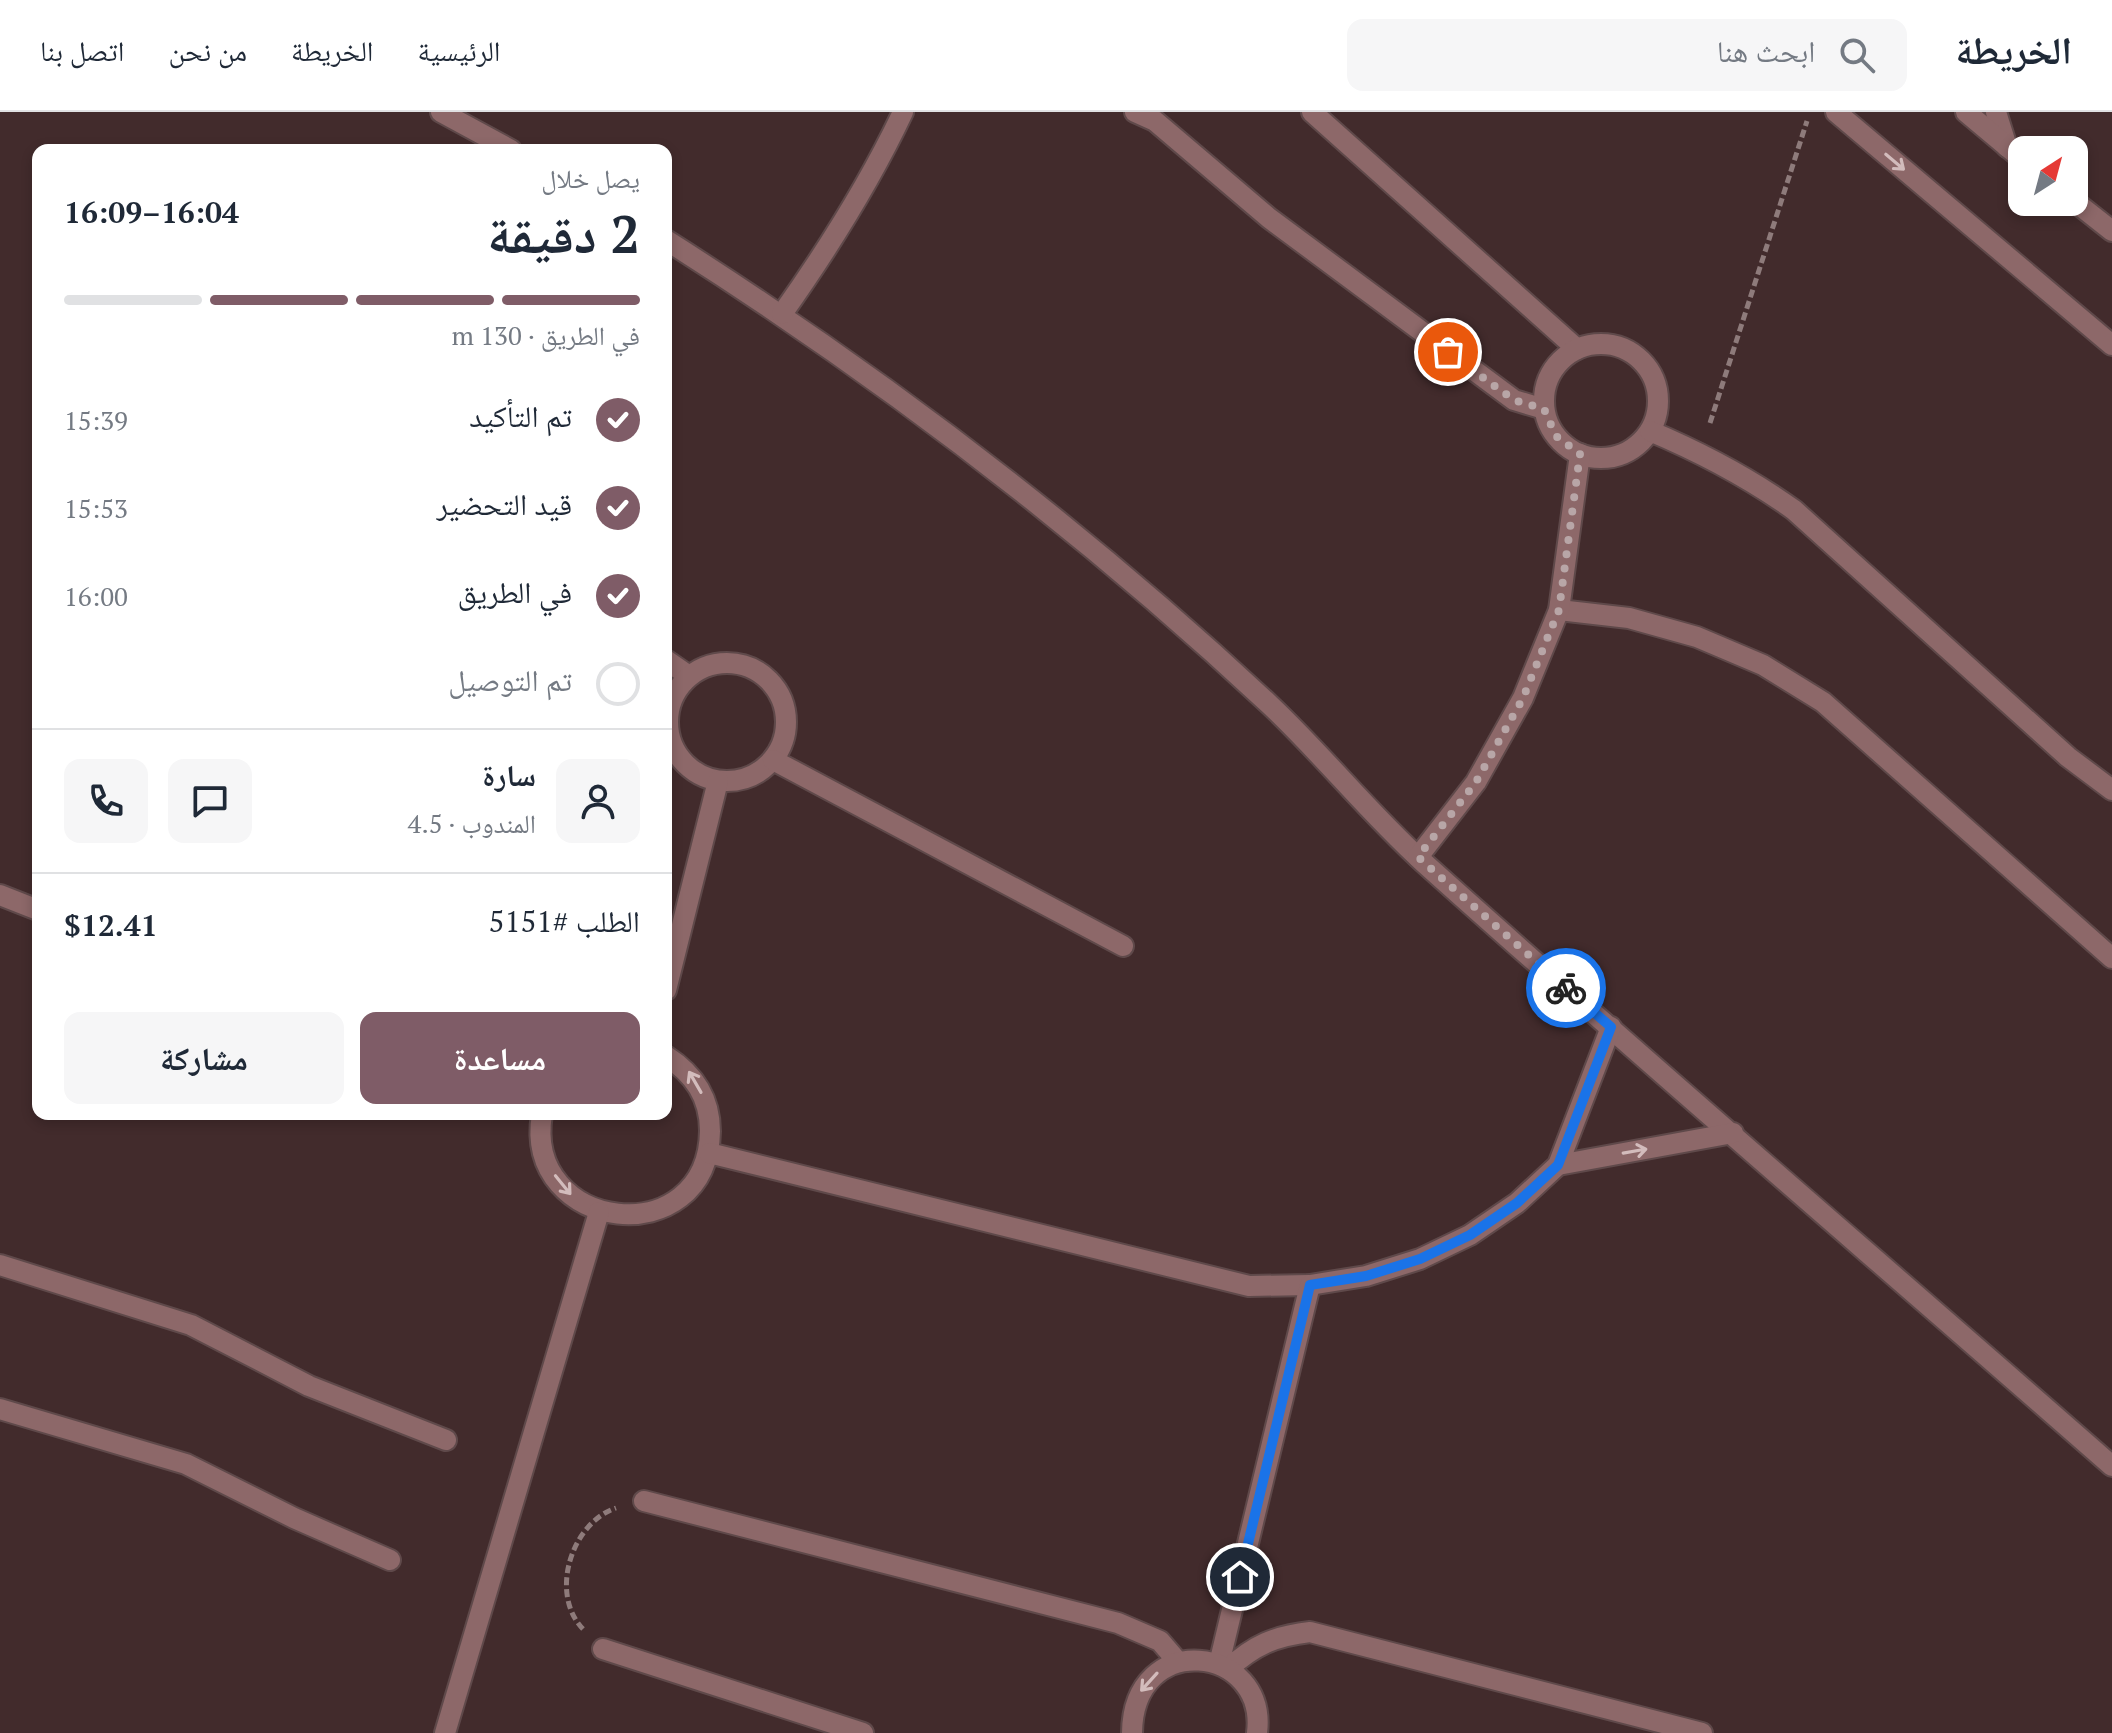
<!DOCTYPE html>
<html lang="ar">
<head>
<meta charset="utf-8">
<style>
	body { margin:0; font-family:"PT Serif","Noto Naskh Arabic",serif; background:#f6f6f7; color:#1f2937; direction:rtl; height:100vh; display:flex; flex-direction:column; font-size:30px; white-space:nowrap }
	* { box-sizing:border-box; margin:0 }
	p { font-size:26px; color:#747a83 }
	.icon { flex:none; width:44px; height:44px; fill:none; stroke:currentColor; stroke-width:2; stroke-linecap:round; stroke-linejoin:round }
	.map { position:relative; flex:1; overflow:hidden; direction:ltr }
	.sheet { position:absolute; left:32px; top:32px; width:640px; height:976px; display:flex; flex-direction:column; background:#fff; border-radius:16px; box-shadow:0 4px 12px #0003; direction:rtl }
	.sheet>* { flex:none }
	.needle { width:52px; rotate:36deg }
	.buttons { position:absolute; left:2008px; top:24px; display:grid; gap:16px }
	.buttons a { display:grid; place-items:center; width:80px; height:80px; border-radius:16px; background:#fff; box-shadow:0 4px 12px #0003; font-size:40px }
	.pin { position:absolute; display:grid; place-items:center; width:68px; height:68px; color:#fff; margin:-34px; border:4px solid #fff; border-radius:50%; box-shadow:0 2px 8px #0007 }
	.courier { position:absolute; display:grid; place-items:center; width:80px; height:80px; margin:-40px; border:6px solid #1a73e8; border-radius:50%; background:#fff; color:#222; box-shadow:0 2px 10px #0007 }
	.head em { font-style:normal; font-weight:800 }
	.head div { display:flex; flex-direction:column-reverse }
	.head { display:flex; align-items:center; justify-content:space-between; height:136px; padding:0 32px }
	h1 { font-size:52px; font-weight:800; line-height:60px }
	.bar { display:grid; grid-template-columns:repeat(4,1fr); gap:12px 8px; align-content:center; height:96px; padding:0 32px }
	.bar i { height:10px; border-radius:6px; background:#e0e1e3 }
	.bar .current { background:#7f5c67 }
	.bar p { grid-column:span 4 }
	.line { display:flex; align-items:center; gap:20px; padding:0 32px; border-top:2px solid #e0e1e3 }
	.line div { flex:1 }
	.round { display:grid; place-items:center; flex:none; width:84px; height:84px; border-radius:16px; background:#f6f6f7 }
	ol { padding:0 32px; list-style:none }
	li { display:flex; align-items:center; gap:24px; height:88px }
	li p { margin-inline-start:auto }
	li .icon { padding:8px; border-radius:50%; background:#7f5c67; color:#fff; stroke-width:4 }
	li:last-child { color:#747a83 }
	li i { width:44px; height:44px; border:4px solid #e0e1e3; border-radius:50% }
	.action { display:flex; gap:16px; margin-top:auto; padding:16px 32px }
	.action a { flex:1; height:92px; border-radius:16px; background:#7f5c67; color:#fff; font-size:32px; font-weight:800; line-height:92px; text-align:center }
	.action a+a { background:#f6f6f7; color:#1f2937 }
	header { display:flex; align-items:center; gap:48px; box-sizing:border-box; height:112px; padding:0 40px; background:#fff; border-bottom:2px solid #e0e1e3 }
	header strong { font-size:38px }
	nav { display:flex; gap:44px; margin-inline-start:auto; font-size:28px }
	.search { width:560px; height:72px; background:#f6f6f7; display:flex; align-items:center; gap:20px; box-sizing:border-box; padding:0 28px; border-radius:16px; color:#747a83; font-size:30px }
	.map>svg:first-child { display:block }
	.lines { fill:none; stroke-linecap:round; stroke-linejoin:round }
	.service-casing { stroke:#5f494a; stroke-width:24 }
	.minor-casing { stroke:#5f494a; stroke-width:24 }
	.path { stroke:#8e7b7b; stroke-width:5; stroke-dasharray:8 4; stroke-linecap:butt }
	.service { stroke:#8d6869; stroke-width:20 }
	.minor { stroke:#8d6869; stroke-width:20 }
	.oneway { stroke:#d3bcbc }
	.done { stroke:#b8a6a7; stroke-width:8; stroke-dasharray:0 14.4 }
	.route { stroke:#1a73e8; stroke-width:10 }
</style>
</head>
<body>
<header>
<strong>الخريطة</strong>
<div class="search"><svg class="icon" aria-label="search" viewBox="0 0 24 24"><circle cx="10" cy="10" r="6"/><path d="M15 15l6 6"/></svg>ابحث هنا</div>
<nav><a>الرئيسية</a><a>الخريطة</a><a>من نحن</a><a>اتصل بنا</a></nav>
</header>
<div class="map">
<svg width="2112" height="1621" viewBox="0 0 2112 1621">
	<rect width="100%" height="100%" fill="#422b2c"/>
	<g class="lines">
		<defs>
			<polyline id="service" points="1996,0 2007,35"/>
			<g id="minor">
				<polyline points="441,0 511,38"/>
				<polyline points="1135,0 1155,9 1269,106 1514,288 1544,297"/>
				<polyline points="1312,0 1577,237"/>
				<polyline points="1836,0 2112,233"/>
				<polyline points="1966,0 2022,47"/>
				<polyline points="2074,89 2112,119"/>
				<path d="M666,128C882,265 1083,418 1270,593C1323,643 1369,701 1423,750C1650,954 1882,1152 2112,1354"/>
				<path d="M782,202C828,137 869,72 903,0"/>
				<circle cx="1601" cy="289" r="57"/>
				<path d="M1650,319C1702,341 1748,365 1794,398L2068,645L2112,678"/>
				<polyline points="1559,498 1629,506 1697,525 1763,553 1823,590 2112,846"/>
				<polyline points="666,548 689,564"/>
				<circle cx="727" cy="610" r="59"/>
				<polyline points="773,648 1123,834"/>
				<polyline points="1418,745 1476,670 1523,586 1559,498 1580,342"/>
				<polyline points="0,783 38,798"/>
				<polyline points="666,878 718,669"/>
				<path d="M542,1002C522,1121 708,1143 710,1019C710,985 694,962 666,944"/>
				<polyline points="709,1041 1249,1174 1310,1173 1366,1164 1420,1147 1470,1123 1517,1091 1558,1053 1611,915"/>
				<polyline points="1558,1053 1733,1021"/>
				<polyline points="0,1153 191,1213 309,1274 446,1328"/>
				<polyline points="0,1297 186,1352 294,1406 390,1448"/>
				<polyline points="644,1389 1118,1511 1160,1529 1178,1550"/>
				<polyline points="603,1537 863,1621"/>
				<polyline points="1219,1552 1310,1173"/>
				<path d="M1228,1557C1254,1533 1275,1524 1310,1520L1702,1621"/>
				<polyline points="445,1621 599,1100"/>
				<path d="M1132,1621C1133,1516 1268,1533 1257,1621"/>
			</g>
		</defs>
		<use href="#service" class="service-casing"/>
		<use href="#minor" class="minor-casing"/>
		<g class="path">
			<polyline points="2033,90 2045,100"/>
			<polyline points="1710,311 1807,9"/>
			<path d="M583,1517C549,1482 571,1411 616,1396"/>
		</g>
		<use href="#service" class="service"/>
		<use href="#minor" class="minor"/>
	</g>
	<defs><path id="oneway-shaft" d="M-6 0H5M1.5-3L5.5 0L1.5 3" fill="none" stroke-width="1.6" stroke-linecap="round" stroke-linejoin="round" transform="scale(2)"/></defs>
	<g class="oneway">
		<use href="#oneway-shaft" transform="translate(1895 50) rotate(40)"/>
		<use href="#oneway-shaft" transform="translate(695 970) rotate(-120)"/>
		<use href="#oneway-shaft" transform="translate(1635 1039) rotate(-10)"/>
		<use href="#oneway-shaft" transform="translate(563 1073) rotate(51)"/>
		<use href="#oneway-shaft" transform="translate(1149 1570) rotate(132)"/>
	</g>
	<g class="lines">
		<polyline class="done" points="1448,240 1514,288 1544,297 1556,324 1580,342 1559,498 1547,527 1523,586 1476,670 1418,745 1566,876"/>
		<polyline class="route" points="1240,1465 1310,1173 1366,1164 1420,1147 1470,1123 1517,1091 1558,1053 1611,915 1566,876"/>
	</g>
</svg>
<div class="buttons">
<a><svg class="needle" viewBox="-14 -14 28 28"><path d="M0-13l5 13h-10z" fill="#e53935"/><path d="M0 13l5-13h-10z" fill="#747a83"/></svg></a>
</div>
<div class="pin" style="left:1448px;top:240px;background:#ea580c"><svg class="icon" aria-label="bag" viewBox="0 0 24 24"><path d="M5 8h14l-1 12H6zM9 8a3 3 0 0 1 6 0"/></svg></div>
<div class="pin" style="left:1240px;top:1465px;background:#1f2937"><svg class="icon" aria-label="home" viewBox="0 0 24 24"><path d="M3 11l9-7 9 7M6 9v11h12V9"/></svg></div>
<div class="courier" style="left:1566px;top:876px"><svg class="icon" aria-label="bike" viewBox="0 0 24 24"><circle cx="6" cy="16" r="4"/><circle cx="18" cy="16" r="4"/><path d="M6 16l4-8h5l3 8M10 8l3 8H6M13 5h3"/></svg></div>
<section class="sheet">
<div class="head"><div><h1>2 دقيقة</h1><p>يصل خلال</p></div><em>16:04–16:09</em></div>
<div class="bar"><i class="current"></i><i class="current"></i><i class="current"></i><i></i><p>في الطريق · 130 m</p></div>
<ol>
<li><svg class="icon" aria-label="check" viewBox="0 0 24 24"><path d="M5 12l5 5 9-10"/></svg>تم التأكيد<p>15:39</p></li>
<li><svg class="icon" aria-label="check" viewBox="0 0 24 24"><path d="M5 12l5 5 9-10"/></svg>قيد التحضير<p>15:53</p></li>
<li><svg class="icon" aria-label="check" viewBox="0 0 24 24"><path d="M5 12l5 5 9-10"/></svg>في الطريق<p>16:00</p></li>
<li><i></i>تم التوصيل</li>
</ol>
<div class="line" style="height:144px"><a class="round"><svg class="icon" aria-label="person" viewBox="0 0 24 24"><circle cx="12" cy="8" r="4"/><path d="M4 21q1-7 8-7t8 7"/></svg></a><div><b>سارة</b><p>المندوب · 4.5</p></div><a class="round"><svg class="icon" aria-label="chat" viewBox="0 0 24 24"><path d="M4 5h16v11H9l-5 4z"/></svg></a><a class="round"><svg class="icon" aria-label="phone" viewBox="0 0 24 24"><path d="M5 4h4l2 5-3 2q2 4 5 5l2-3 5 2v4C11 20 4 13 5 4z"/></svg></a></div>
<div class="line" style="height:104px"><div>الطلب #5151</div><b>$12.41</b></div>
<div class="action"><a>مساعدة</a><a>مشاركة</a></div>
</section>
</div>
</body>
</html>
